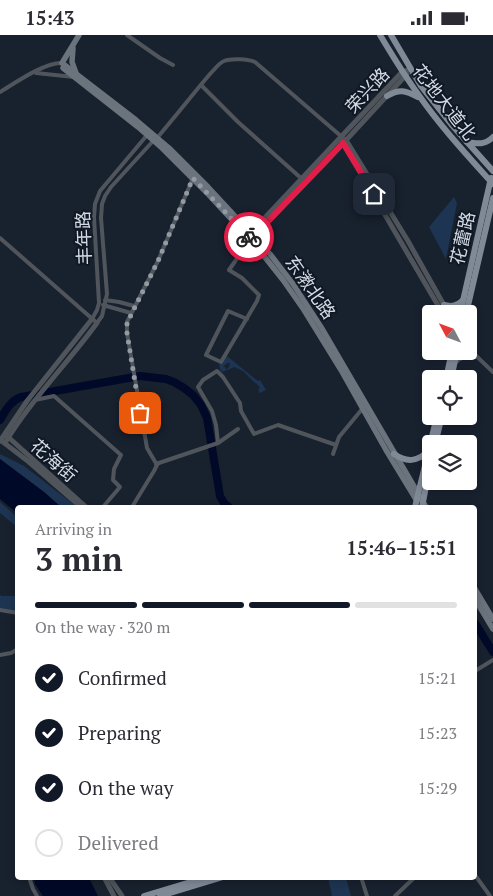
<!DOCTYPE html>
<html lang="en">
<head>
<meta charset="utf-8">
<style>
	body { margin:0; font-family:"PT Serif","Noto Sans SC",serif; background:#f2f2f3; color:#2b2b33; height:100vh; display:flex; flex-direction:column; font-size:19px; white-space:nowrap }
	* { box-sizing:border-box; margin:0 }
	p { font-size:16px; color:#7c7c81 }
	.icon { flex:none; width:28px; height:28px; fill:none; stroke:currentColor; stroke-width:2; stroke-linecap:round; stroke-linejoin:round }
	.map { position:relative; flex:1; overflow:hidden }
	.sheet { position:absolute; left:15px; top:470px; width:462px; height:375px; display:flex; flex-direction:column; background:#fff; border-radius:5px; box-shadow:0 2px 8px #0003 }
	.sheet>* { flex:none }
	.needle { width:32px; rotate:311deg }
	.fabs { position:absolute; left:422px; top:270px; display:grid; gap:10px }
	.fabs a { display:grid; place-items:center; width:55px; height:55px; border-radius:5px; background:#fff; box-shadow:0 2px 8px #0003; font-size:25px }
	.pin { position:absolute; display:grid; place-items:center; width:42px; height:42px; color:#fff; margin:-21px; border-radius:10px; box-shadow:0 2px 8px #0006 }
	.courier { position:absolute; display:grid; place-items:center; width:50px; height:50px; margin:-25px; border:4px solid #e11d48; border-radius:50%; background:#fff; color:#222; box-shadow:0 1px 6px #0007 }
	.summary em { font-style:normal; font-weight:600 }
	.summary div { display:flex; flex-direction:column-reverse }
	.summary { display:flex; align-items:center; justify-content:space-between; height:85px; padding:0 20px }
	h1 { font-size:32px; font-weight:600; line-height:38px }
	.bar { display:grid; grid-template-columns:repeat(4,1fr); gap:8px 5px; align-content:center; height:60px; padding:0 20px }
	.bar i { height:6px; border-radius:4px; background:#e1e1e2 }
	.bar .active { background:#111827 }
	.bar p { grid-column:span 4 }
	ol { padding:0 20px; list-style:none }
	li { display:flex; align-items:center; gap:15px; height:55px }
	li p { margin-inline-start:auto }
	li .icon { padding:5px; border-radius:50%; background:#111827; color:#fff; stroke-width:4 }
	li:last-child { color:#7c7c81 }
	li i { width:28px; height:28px; border:2px solid #e1e1e2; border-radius:50% }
	.status { display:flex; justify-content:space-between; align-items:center; height:35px; padding:0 25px; background:#fff; direction:ltr }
	.status svg { height:14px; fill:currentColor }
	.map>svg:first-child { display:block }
	.green { fill:#1d3452 }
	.water { fill:#000928 }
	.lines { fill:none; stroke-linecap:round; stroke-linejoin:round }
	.river { stroke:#000928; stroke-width:8 }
	.minor { stroke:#50555c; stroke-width:4 }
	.tertiary { stroke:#50555c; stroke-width:5 }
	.secondary { stroke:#6b737d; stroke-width:5.5 }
	.primary { stroke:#808a97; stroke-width:6 }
	.done { stroke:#929aa4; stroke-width:5; stroke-dasharray:0 9 }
	.route { stroke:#e11d48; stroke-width:6 }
	.labels { text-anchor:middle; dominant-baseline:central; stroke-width:4; stroke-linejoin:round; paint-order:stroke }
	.street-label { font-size:18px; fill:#d4dbe4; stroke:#0f1824 }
</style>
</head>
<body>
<div class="status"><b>15:43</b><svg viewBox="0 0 49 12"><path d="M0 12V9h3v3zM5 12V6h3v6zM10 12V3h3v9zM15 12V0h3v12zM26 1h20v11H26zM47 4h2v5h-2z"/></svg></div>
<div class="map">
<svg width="493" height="861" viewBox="0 0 493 861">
	<rect width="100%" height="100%" fill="#18212e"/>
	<g class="green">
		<polygon points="454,162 457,168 446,224 429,192"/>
		<polygon points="227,321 258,346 260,345 266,355 260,358 258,355 260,353 256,348 255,348 243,336 234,332 228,335 227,334 229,332 230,328 227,328 223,332 225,332 227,335 222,337 220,334 219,330"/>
		<polygon points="0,419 24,431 77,472 61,472 44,457 0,424"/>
		<polygon points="0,467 17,482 17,492 0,478"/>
		<polygon points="0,559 1,561 17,561 17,576 0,574"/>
		<polygon points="328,843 346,843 351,861 332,861"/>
	</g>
	<g class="water">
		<polygon points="0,424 44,457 61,472 18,472 17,478 0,464"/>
		<polygon points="34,843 89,843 98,861 43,861 35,849"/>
	</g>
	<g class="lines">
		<g class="river">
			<path d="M0,385C6,375 10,366 21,362L140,341L166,344L174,347L184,353L193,360L201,370L207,383L220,461L224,468L229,472"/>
			<polyline points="475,588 493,617"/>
		</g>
		<g class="minor">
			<polyline points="127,0 160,23 173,30"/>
			<polyline points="36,38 74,42"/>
			<polyline points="201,50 238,87 302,144"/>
			<path d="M0,57C15,48 45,27 62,28"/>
			<path d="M0,203L97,288L102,281L107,259L101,183L102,169L105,161L111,152L154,105L157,103C175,82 192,60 210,39C214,35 219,28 224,26C231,23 248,24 255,27L342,102"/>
			<polyline points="105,265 119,267 134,271"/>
			<polyline points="103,270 131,278"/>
			<polyline points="92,284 97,275 99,268 94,182 95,169 100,156 148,99"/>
			<polyline points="247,284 228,276 206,320 221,327 257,266 259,260 242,243 229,235 236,225 241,212 249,202"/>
			<polyline points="469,314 493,337"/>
			<path d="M455,328C461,322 468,320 476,322"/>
			<polyline points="35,365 54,361 121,420 114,434 113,445 120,452 103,472"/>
			<polyline points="218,408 216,390 212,376 198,352 203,345 217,336 223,342 240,368 241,376 254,399 278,390 336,410"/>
			<polyline points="333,419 339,402 363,373"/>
			<polyline points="156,429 218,408 238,394"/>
			<polyline points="132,472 154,436 157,430 147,413 127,298 127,287 158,226 193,143"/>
			<polyline points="0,575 18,578"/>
			<polyline points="0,620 11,618 18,614"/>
			<polyline points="475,636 493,625"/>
			<polyline points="475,840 490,861"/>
			<polyline points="29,842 33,854 37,861"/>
			<polyline points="361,842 367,861"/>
			<polyline points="395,861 415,842"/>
		</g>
		<g class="tertiary">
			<polyline points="344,104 346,105 408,206 449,279"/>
			<polyline points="342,105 343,108 443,279"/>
			<polyline points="250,200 258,190 402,37 410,34"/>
			<polyline points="251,202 254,201 264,191 325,128 407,39"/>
			<polyline points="7,401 86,472"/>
			<polyline points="0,406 27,366 92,284"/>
			<polyline points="3,407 29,427 81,472"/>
			<path d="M5,408C31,365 67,329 97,288"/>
			<polyline points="104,842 114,861"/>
			<polyline points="109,842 122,861"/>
		</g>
		<g class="secondary">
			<polyline points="79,0 62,28 136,85 169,113 208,152 270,219 293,249 321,292 426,472"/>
			<polyline points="73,13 72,27 76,38"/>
			<polyline points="63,33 138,92 162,113 207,158 256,211 283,245 304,275 341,335 386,415 417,466"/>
			<polyline points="475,554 493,584"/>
			<polyline points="475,564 493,594"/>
		</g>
		<g class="primary">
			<path d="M380,0C392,20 404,40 418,59C440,91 467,120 493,149"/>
			<polyline points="391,0 421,51 451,89 493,136"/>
			<path d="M387,61C399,54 405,55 418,62"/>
			<path d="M467,107C478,109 485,110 493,102"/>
			<path d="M444,270C452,272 457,271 463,265"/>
			<polyline points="460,279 491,143"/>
			<polyline points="466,279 493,163"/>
			<polyline points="446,344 452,316"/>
			<polyline points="451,344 457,316"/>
			<polyline points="435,409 442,381"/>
			<path d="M394,419C407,428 418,427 429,415"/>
			<polyline points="415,472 437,381"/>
			<polyline points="422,472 431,426"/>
			<polyline points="144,861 207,842"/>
			<polyline points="160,861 223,842"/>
		</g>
	</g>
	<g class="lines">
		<polyline class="done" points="140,378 127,298 127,288 158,226 193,143 249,202"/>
		<polyline class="route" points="249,202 254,201 343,108 374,159"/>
	</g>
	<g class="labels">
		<g class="street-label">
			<text transform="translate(367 55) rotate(-47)">荣兴路</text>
			<text transform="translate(445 67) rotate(52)">花地大道北</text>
			<text transform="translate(83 203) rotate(-92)">丰年路</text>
			<text transform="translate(462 203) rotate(-77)">花蕾路</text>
			<text transform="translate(311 252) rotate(55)">东漖北路</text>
			<text transform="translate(54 425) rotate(41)">花海街</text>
		</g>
	</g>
</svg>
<div class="fabs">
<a><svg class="needle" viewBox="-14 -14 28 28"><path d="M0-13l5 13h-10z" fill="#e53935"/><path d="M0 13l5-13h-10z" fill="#7c7c81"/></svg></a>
<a><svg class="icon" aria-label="locate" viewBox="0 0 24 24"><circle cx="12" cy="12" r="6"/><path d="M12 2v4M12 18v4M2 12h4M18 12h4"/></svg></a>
<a><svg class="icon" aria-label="layers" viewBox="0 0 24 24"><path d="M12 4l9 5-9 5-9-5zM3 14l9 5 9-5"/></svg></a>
</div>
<div class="pin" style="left:140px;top:378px;background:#ea580c"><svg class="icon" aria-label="bag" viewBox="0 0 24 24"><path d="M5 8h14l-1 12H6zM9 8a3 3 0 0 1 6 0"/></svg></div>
<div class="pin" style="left:374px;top:159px;background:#1f2937"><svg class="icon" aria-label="home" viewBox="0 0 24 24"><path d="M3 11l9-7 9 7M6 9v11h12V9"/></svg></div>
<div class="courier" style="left:249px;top:202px"><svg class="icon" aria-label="bike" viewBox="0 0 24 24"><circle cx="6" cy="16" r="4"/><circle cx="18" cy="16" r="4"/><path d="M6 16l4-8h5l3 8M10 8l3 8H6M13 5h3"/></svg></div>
<section class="sheet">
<div class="summary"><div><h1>3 min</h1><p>Arriving in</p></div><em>15:46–15:51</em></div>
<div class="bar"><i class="active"></i><i class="active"></i><i class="active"></i><i></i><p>On the way · 320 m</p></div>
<ol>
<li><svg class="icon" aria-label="check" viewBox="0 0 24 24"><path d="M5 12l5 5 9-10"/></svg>Confirmed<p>15:21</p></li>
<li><svg class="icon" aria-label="check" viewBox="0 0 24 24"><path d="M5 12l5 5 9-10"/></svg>Preparing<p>15:23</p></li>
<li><svg class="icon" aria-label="check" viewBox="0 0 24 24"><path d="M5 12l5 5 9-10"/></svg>On the way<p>15:29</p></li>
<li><i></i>Delivered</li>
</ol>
</section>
</div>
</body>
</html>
